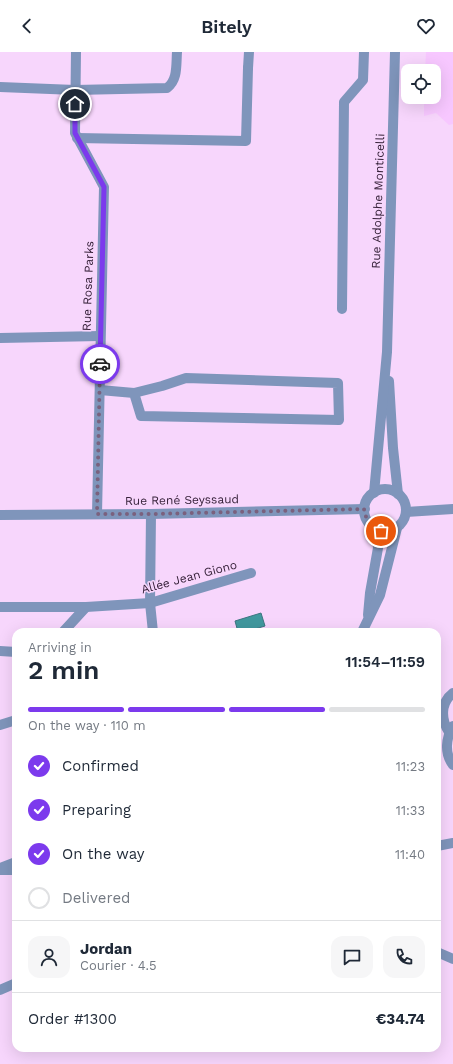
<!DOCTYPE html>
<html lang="en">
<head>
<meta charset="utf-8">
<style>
	body { margin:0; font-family:"Work Sans",sans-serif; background:#f6f6f7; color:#1f2937; height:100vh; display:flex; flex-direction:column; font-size:15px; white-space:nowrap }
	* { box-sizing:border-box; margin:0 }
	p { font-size:13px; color:#747a83 }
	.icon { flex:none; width:22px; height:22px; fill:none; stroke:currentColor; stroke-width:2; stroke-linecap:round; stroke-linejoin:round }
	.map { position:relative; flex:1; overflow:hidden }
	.panel { position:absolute; left:12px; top:576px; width:429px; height:424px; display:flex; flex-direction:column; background:#fff; border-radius:12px; box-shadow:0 4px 16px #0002 }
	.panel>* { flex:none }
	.tools { position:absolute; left:401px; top:12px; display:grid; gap:8px }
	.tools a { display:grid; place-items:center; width:40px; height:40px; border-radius:8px; background:#fff; box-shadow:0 4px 16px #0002; font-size:20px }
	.pin { position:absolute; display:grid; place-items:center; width:34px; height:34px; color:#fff; margin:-17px; border:2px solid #fff; border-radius:50%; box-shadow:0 1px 4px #0007 }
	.courier { position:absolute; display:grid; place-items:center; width:40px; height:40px; margin:-20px; border:3px solid #7c3aed; border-radius:50%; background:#fff; color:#222; box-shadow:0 1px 5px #0007 }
	.summary em { font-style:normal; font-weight:600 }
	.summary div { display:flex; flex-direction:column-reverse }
	.summary { display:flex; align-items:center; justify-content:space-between; height:68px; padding:0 16px }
	h1 { font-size:26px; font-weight:600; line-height:30px }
	.bar { display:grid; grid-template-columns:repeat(4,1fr); gap:6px 4px; align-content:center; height:48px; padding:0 16px }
	.bar i { height:5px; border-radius:3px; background:#e0e1e3 }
	.bar .on { background:#7c3aed }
	.bar p { grid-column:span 4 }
	.line { display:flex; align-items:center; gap:10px; padding:0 16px; border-top:1px solid #e0e1e3 }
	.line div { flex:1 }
	.round { display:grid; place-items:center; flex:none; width:42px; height:42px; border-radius:12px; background:#f6f6f7 }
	ol { padding:0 16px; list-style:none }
	li { display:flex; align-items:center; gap:12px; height:44px }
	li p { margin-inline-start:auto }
	li .icon { padding:4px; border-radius:50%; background:#7c3aed; color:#fff; stroke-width:4 }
	li:last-child { color:#747a83 }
	li i { width:22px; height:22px; border:2px solid #e0e1e3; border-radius:50% }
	header { display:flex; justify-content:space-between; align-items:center; height:52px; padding:0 16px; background:#fff; font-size:18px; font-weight:600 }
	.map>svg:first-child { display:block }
	.built { fill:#f7c7ff }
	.water { fill:#40989e; stroke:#3d7580 }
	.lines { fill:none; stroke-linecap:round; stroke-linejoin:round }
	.service { stroke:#7f95bb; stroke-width:10 }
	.pedestrian { stroke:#7f95bb; stroke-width:10 }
	.minor { stroke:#7f95bb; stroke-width:10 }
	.tertiary { stroke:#7f95bb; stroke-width:10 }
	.done { stroke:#7a617e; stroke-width:4; stroke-dasharray:0 7.2 }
	.route { stroke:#7c3aed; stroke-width:5 }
	.labels { text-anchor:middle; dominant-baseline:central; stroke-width:3; stroke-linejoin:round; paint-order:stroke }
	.street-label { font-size:12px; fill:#37223a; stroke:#f7d6fc }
</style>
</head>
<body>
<header><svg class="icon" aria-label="back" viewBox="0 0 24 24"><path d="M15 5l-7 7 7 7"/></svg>Bitely<svg class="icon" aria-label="heart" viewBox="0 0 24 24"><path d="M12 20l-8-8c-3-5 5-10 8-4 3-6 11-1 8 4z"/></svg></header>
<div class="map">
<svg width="453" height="1012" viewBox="0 0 453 1012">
	<rect width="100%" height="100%" fill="#f7d6fc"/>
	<polygon class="built" points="426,0 453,0 453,72 449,73 436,61 424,64 424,45 434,45 434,19 425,19"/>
	<polygon class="water" points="261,561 265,574 245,580 238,580 235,569"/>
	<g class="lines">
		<g class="service">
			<polyline points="248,16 249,0"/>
			<polyline points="342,257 344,50 363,28 364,0"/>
			<polyline points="0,286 100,284"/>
			<polyline points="100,338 134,341 162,334 186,326 338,331 339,368 141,364 134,341"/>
			<path d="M453,674C446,686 444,701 453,713"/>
			<path d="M449,680C441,668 440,651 453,641"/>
		</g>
		<polyline class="pedestrian" points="77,86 246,89 248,16"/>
		<g class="minor">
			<polyline points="76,0 75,81 104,135 97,462"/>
			<path d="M0,35L75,38L167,36C178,28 176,13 177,0"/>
			<polyline points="406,460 453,457"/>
			<polyline points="151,462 150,551 153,580"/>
			<polyline points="0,463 151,462 365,457"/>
			<polyline points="0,555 86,555 150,551 251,521"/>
			<polyline points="63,580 86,555"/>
			<polyline points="0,599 16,600"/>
			<polyline points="0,673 16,668"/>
			<polyline points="437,900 453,907"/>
			<polyline points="0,938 16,931"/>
		</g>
		<g class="tertiary">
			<polyline points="389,329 393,396 398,442"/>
			<circle cx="385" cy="458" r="21"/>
			<polyline points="374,441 387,300 395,0"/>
			<polyline points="368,563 370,541 378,496 376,477"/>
			<polyline points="362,580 380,543 397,476"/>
			<polyline points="437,794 453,791"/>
			<polyline points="0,816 16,810"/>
			<polyline points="0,818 16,818"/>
		</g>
	</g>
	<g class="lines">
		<path class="done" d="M100,312L97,462H151L364,457C366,468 370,475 381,479"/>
		<polyline class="route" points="75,52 75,81 104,135 100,312"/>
	</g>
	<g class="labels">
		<g class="street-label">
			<text transform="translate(378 149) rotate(-88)">Rue Adolphe Monticelli</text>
			<text transform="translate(88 234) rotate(-88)">Rue Rosa Parks</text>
			<text transform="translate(182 448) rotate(-1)">Rue René Seyssaud</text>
			<text transform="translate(189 525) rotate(-15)">Allée Jean Giono</text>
		</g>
	</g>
</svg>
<div class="tools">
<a><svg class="icon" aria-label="locate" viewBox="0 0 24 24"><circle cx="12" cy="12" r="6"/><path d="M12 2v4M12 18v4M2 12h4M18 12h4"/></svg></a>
</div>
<div class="pin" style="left:381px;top:479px;background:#ea580c"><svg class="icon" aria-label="bag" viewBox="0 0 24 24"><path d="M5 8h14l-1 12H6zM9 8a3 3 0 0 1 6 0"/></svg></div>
<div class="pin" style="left:75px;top:52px;background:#1f2937"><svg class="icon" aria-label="home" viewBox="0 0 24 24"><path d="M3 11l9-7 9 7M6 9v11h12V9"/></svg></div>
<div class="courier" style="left:100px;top:312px"><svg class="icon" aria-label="car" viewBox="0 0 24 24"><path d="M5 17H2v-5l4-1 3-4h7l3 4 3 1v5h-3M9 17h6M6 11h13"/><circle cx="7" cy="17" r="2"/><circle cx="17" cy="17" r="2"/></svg></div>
<section class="panel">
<div class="summary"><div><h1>2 min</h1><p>Arriving in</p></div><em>11:54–11:59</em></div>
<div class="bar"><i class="on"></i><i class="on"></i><i class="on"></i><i></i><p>On the way · 110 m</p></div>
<ol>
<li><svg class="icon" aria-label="check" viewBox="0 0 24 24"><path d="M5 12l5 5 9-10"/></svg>Confirmed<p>11:23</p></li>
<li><svg class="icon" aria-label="check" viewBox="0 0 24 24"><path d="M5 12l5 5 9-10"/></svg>Preparing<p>11:33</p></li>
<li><svg class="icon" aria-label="check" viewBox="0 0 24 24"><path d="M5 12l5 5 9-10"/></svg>On the way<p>11:40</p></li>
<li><i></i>Delivered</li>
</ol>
<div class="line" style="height:72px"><a class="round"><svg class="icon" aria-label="person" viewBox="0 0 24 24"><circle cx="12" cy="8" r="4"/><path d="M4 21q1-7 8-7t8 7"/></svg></a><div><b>Jordan</b><p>Courier · 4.5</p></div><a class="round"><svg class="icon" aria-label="chat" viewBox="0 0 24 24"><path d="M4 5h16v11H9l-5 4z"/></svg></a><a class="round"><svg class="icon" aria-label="phone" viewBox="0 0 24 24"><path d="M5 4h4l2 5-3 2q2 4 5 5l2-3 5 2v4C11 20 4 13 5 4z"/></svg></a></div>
<div class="line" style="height:52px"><div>Order #1300</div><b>€34.74</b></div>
</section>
</div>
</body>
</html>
